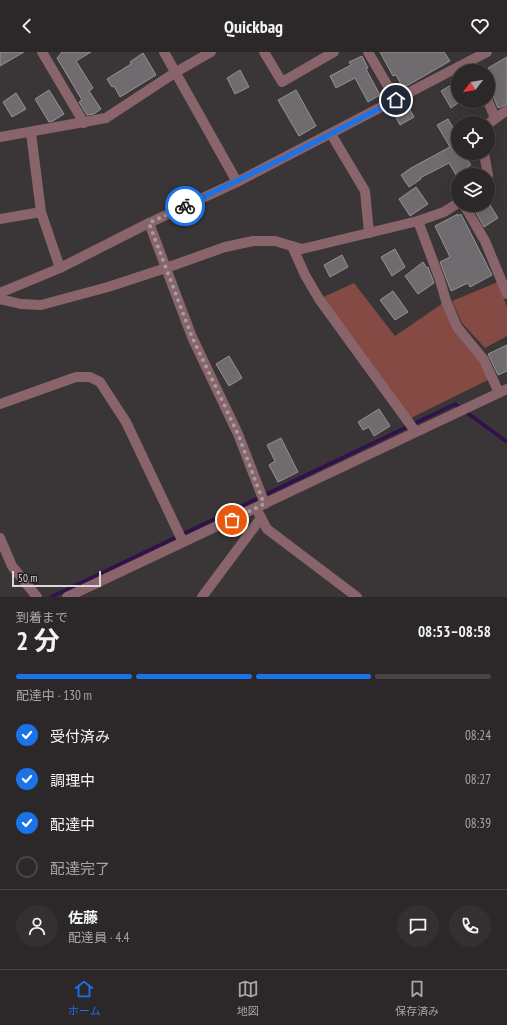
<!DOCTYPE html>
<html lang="ja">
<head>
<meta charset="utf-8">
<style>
	body { margin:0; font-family:"PT Sans Narrow","Noto Sans JP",sans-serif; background:#343031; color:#f1f3f6; height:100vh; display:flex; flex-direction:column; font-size:15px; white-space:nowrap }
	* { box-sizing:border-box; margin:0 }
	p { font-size:13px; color:#a6a6a8 }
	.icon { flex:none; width:22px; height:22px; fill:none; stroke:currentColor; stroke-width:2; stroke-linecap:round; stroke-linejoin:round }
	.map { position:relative; height:545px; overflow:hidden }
	.side { display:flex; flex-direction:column; background:#2c2829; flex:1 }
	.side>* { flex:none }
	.needle { width:26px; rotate:239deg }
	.buttons { position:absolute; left:451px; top:12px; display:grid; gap:8px }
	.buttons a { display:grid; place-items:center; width:44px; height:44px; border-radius:50%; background:#2c2829; box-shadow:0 4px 16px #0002,0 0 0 1px #484446; font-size:20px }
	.scale { position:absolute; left:12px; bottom:10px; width:89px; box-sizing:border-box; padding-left:4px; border:2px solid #dbd8da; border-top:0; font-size:11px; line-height:14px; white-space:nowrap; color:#dbd8da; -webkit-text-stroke:3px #201d1e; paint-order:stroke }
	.pin { position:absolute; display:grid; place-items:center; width:34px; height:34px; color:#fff; margin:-17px; border:2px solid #fff; border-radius:50%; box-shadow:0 1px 4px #0007 }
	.courier { position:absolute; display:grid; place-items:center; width:40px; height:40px; margin:-20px; border:3px solid #1a73e8; border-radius:50%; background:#fff; color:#222; box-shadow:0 1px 5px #0007 }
	.headline em { font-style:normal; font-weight:700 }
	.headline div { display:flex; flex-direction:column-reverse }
	.headline { display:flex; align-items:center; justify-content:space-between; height:68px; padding:0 16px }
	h1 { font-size:26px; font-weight:700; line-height:30px }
	.bar { display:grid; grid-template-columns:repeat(4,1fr); gap:6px 4px; align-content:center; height:48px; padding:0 16px }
	.bar i { height:5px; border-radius:3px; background:#484446 }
	.bar .on { background:#1a73e8 }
	.bar p { grid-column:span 4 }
	.line { display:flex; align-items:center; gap:10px; padding:0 16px; border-top:1px solid #484446 }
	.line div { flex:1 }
	.round { display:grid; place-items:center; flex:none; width:42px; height:42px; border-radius:21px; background:#343031 }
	ol { padding:0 16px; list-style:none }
	li { display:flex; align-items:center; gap:12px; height:44px }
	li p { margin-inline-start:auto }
	li .icon { padding:4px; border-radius:50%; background:#1a73e8; color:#fff; stroke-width:4 }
	li:last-child { color:#a6a6a8 }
	li i { width:22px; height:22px; border:2px solid #484446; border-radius:50% }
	header { display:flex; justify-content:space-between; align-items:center; height:52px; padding:0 16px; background:#2c2829; font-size:18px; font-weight:700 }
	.tab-bar { display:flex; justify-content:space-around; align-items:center; height:56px; border-top:1px solid #484446; background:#2c2829; font-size:11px; color:#a6a6a8 }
	.tab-bar a { display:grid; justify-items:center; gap:2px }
	.tab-bar .on { color:#1a73e8 }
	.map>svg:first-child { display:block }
	.green { fill:#844a43 }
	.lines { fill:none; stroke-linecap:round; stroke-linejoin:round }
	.stream { stroke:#320f4d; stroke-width:3.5 }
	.building { fill:#6f6b6f; stroke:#959195 }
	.minor { stroke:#89646a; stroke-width:10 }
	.done { stroke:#a39fa1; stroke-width:4; stroke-dasharray:0 7.2 }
	.route { stroke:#1a73e8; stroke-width:5 }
</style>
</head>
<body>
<header><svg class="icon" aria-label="back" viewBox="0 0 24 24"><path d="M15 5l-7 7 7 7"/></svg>Quickbag<svg class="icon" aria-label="heart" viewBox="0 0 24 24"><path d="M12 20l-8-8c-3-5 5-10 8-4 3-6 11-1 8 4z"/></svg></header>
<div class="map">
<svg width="507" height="545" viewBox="0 0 507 545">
	<rect width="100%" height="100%" fill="#3a3537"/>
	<g class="green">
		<polygon points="498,230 507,255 507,284 485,296 462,271 452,249"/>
		<polygon points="354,231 395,284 446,249 492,326 407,368 319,247"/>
	</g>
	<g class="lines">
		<polyline class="stream" points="51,545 455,352 507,390"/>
	</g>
	<g class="building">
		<polygon points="0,0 24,0 0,14"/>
		<polygon points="62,0 91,0 76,9 93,36 89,39 101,57 94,62 87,63 79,50 82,48 57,6"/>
		<polygon points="380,0 444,0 450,9 403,36 396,23 393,24"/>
		<polygon points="143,1 156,23 120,45 114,34 112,35 107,27 131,12 130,10"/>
		<polygon points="362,4 368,16 366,17 380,43 368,50 355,26 336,36 330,24 351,13 349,10"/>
		<polygon points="507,5 507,52 498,56 494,46 488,40 488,16"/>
		<polygon points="240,18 249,35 235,42 227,26"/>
		<polygon points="453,32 458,40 458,51 451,56 441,39"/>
		<polygon points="49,38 64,62 53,69 49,70 35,47"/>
		<polygon points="296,38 316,74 299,84 278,48"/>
		<polygon points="16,41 26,57 12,65 3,50"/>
		<polygon points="407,52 414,65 400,73 393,60"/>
		<polygon points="448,67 458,84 458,101 463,101 471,113 467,115 472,123 456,123 449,111 420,126 421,127 409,135 401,123 411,116 450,95 437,73"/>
		<polygon points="416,135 428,152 410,164 399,147"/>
		<polygon points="477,153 490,153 498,166 484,175 473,155"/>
		<polygon points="458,162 458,164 461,162 492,223 470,235 468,231 451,239 440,210 450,205 435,174"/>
		<polygon points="395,197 405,215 392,224 381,205"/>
		<polygon points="342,203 348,215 330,225 324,213"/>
		<polygon points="423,210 427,216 428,215 434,231 418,242 405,224"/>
		<polygon points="393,239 408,260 395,268 380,248"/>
		<polygon points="507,293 507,319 498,323 488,302"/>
		<polygon points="229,304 242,326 229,334 216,312"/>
		<polygon points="379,357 390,374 374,384 369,375 363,378 358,370"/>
		<polygon points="281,386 298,420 278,430 269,413 275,409 267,393"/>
	</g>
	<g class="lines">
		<g class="minor">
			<polyline points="42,0 84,71"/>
			<polyline points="164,0 237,130"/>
			<polyline points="264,0 282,30 334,0"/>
			<polyline points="368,0 396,48"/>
			<polyline points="470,9 475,19"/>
			<polyline points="488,49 495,66"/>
			<polyline points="488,72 507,58"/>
			<polyline points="31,81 41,160 60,216"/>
			<polyline points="331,82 365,139 369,181"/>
			<polyline points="0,85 106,66 176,20 211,0"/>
			<polyline points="484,101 488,123"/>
			<polyline points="464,153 485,189 507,242"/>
			<polyline points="0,167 41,160"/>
			<polyline points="418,169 440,228 446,249 457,275 484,308 499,341"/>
			<polyline points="149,171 192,285 238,382 265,452"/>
			<polyline points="292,194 305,223 319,247 415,379"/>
			<polyline points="0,241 60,216 149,171 237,130 487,0"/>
			<polyline points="0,247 21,252 41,253 108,235 166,216 225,195 253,189 275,189 302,197 418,169 444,160 458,151"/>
			<polyline points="0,352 76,325 90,325 100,330 126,370 183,490"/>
			<polyline points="256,456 267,477 357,545"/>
			<polyline points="0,486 12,514 37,545"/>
			<polyline points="67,545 507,337"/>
			<polyline points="202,545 261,466"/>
		</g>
	</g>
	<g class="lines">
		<polyline class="done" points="185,154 149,171 192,285 238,382 264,452 232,468"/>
		<polyline class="route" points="185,154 286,105 396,48"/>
	</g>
</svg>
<div class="buttons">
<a><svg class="needle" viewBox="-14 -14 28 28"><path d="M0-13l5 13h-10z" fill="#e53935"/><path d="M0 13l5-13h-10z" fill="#a6a6a8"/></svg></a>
<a><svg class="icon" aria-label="locate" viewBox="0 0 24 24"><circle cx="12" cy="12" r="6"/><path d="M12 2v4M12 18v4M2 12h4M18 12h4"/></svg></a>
<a><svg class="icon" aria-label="layers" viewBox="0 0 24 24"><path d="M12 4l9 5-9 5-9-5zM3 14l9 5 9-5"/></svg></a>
</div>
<div class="scale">50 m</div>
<div class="pin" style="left:232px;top:468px;background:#ea580c"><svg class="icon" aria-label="bag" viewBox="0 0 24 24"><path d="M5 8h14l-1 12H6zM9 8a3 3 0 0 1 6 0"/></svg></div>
<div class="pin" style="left:396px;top:48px;background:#1f2937"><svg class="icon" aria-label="home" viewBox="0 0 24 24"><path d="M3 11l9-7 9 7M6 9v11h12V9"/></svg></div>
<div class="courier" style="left:185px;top:154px"><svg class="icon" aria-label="bike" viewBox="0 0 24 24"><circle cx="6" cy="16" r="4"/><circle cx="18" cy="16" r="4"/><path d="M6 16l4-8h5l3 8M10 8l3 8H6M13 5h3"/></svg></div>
</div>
<section class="side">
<div class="headline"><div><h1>2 分</h1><p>到着まで</p></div><em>08:53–08:58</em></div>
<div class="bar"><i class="on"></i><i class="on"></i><i class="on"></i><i></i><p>配達中 · 130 m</p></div>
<ol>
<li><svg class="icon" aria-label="check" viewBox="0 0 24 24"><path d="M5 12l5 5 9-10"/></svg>受付済み<p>08:24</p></li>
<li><svg class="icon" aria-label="check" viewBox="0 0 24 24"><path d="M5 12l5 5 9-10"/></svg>調理中<p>08:27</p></li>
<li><svg class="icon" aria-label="check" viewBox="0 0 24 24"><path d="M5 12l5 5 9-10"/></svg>配達中<p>08:39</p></li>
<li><i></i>配達完了</li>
</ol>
<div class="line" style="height:72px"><a class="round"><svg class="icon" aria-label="person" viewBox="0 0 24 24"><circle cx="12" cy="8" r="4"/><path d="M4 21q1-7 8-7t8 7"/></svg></a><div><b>佐藤</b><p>配達員 · 4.4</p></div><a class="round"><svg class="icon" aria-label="chat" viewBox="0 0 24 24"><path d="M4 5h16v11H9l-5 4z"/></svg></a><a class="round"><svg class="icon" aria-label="phone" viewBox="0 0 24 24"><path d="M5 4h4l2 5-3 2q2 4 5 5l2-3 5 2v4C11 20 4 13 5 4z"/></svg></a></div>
</section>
<nav class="tab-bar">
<a class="on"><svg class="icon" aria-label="home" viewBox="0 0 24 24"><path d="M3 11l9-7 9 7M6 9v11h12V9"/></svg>ホーム</a>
<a><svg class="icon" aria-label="map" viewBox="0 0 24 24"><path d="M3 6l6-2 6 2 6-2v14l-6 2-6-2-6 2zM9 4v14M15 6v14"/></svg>地図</a>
<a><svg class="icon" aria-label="saved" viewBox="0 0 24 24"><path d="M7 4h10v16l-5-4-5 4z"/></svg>保存済み</a>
</nav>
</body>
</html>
